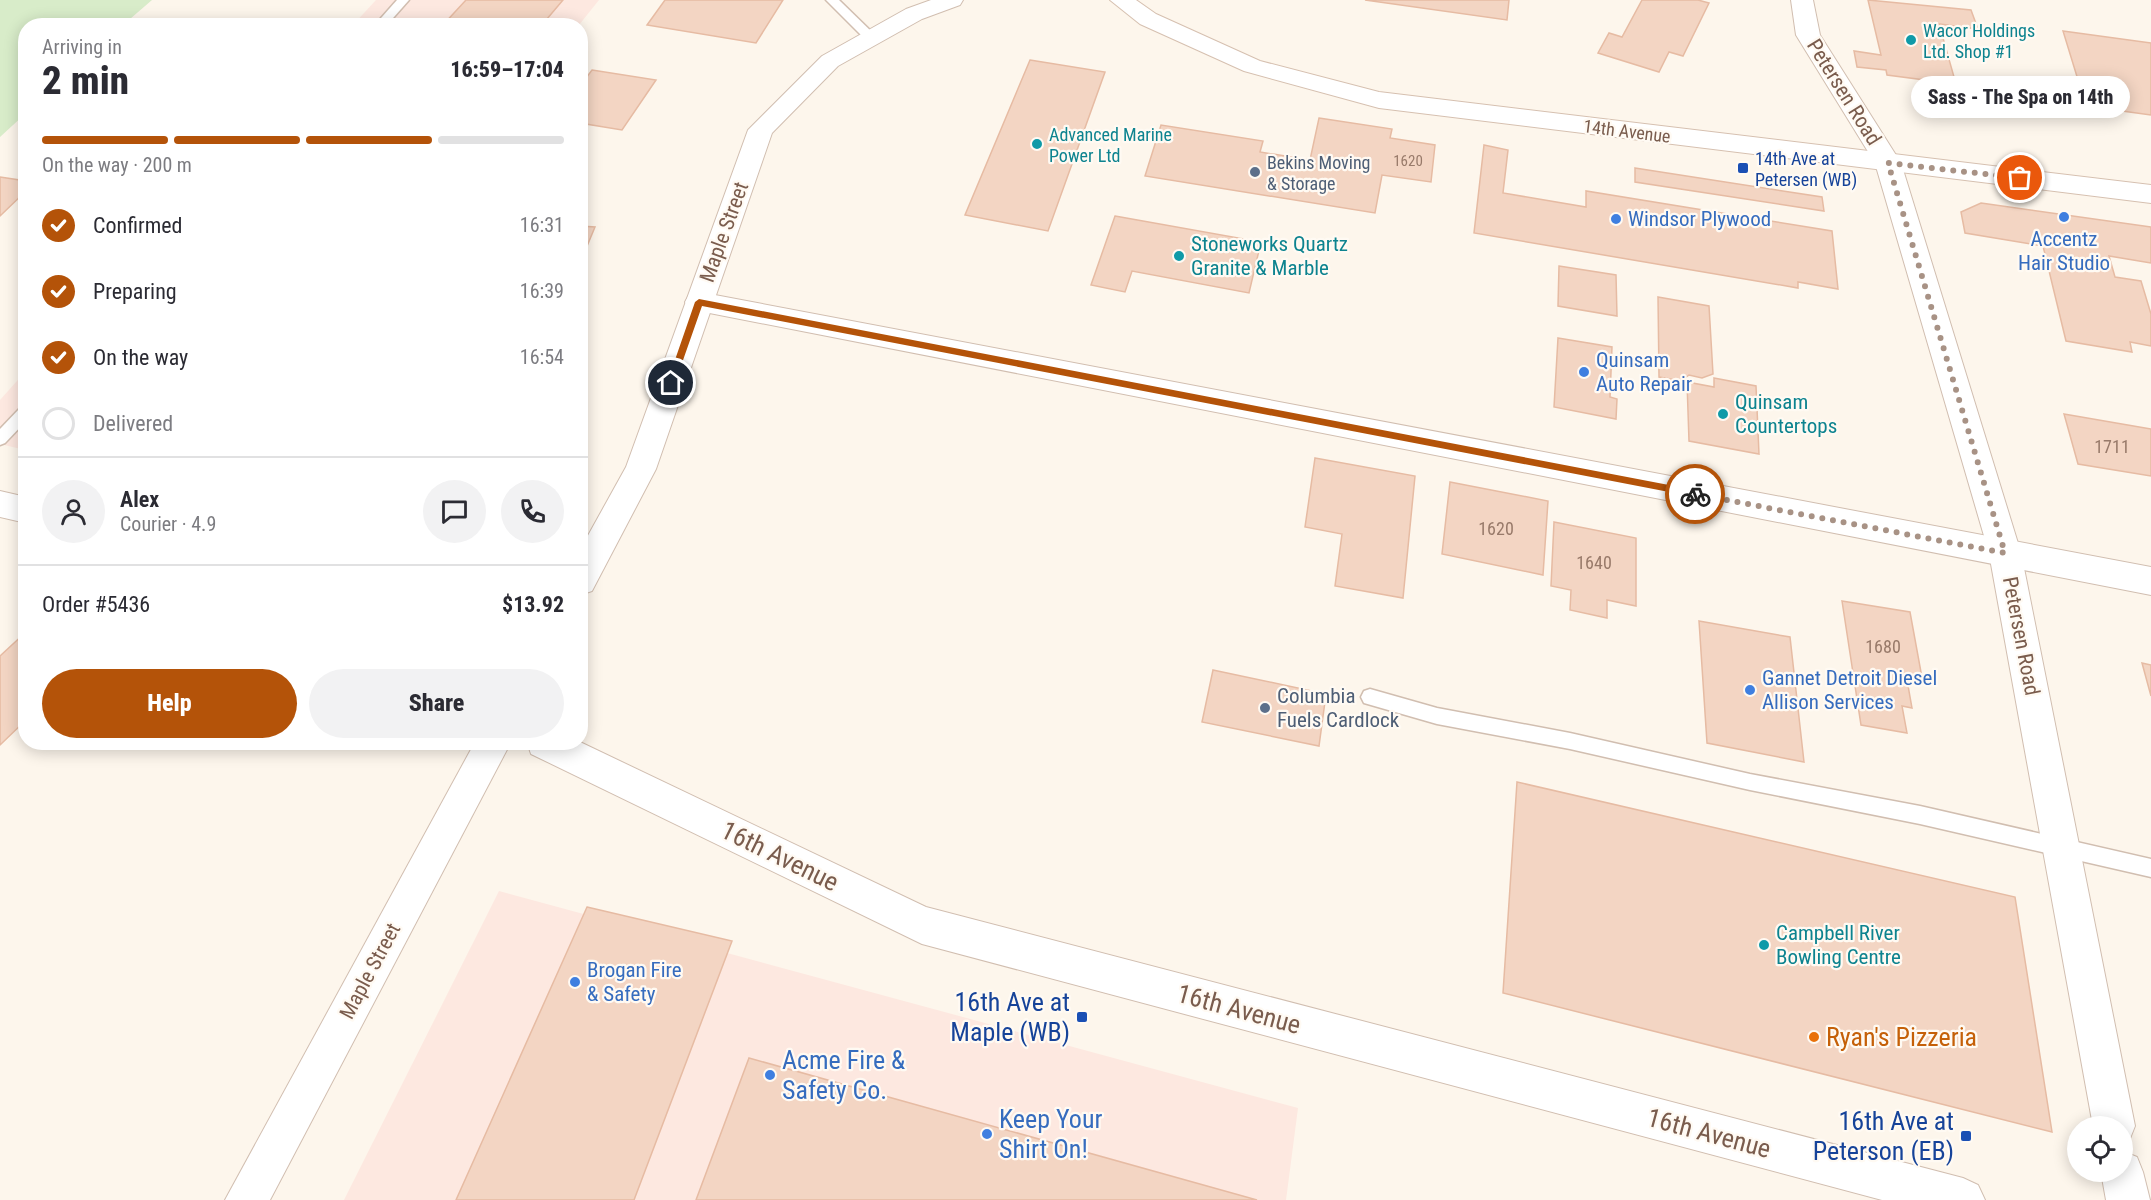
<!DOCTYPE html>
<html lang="en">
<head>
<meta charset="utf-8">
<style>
	body { margin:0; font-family:"Roboto Condensed",sans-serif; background:#f2f2f3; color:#2b2b33; height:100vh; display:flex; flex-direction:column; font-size:22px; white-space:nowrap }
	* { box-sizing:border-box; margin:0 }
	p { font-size:20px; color:#7c7c81 }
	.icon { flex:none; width:33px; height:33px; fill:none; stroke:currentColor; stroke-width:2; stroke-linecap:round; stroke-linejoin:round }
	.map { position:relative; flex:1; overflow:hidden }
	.panel { position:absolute; left:18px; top:18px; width:570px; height:732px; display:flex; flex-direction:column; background:#fff; border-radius:24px; box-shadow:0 3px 15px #0003 }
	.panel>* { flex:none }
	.fabs { position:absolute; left:2067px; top:1116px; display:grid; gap:12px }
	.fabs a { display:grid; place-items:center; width:66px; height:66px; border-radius:50%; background:#fff; box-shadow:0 3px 15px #0003; font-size:30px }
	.pin { position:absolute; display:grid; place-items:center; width:51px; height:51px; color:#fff; margin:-26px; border:3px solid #fff; border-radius:50%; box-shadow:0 2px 6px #0007 }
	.courier { position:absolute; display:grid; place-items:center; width:60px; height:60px; margin:-30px; border:4px solid #b45309; border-radius:50%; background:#fff; color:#222; box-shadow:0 2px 8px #0007 }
	.bubble { position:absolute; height:42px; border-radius:21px; background:#fff; box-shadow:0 3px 15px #0003; font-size:20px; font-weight:800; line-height:42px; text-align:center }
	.summary em { font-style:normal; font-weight:800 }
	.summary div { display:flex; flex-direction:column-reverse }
	.summary { display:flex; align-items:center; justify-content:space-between; height:102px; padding:0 24px }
	h1 { font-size:39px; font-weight:800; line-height:45px }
	.bar { display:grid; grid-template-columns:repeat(4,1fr); gap:9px 6px; align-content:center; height:72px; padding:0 24px }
	.bar i { height:8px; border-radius:4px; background:#e1e1e2 }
	.bar .on { background:#b45309 }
	.bar p { grid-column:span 4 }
	.line { display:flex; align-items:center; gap:15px; padding:0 24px; border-top:2px solid #e1e1e2 }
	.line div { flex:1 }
	.round { display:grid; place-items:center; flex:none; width:63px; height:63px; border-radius:32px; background:#f2f2f3 }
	ol { padding:0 24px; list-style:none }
	li { display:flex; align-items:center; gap:18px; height:66px }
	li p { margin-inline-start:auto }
	li .icon { padding:6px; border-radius:50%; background:#b45309; color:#fff; stroke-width:4 }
	li:last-child { color:#7c7c81 }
	li i { width:33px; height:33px; border:3px solid #e1e1e2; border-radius:50% }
	.button { display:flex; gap:12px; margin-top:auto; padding:12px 24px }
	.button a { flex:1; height:69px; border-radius:36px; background:#b45309; color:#fff; font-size:24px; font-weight:800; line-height:69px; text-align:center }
	.button a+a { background:#f2f2f3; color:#2b2b33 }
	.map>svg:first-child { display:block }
	.commercial { fill:#fde8e0 }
	.green { fill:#d8ecc9 }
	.building { fill:#f3d5c3; stroke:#e6bba3; stroke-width:1.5 }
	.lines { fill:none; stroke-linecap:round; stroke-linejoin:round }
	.service-casing { stroke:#d1beb0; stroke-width:3 }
	.minor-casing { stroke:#d1beb0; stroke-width:2 }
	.tertiary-casing { stroke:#d1beb0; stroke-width:2 }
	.secondary-casing { stroke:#d6c0b0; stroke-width:2 }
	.service { fill:#fff; fill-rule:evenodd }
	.minor { fill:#fff; fill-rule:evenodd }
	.tertiary { fill:#fff; fill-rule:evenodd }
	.secondary { fill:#fff; fill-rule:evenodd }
	.route { fill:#b45309 }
	.done { stroke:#a89285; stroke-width:6; stroke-dasharray:0 10.8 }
	.culture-dot { fill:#0f9aa8; stroke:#fffaf3; stroke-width:2 }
	.transit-dot { fill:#1a4fb4; stroke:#fffaf3; stroke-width:2 }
	.service-dot { fill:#5c6f8a; stroke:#fffaf3; stroke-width:2 }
	.shop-dot { fill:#3f7fe0; stroke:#fffaf3; stroke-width:2 }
	.food-dot { fill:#e8710a; stroke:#fffaf3; stroke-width:2 }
	.labels { text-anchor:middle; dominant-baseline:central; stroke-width:4.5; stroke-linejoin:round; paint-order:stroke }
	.far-number-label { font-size:15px; fill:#987a6a }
	.far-culture-label { font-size:18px; fill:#0d838f; stroke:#fffaf3; text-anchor:start }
	.far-street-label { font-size:18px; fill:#7a5c4d; stroke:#fffaf3 }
	.far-transit-label { font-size:18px; fill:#164399; stroke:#fffaf3; text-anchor:start }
	.far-service-label { font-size:18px; fill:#4e5e75; stroke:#fffaf3; text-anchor:start }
	.number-label { font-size:18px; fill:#987a6a }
	.street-label { font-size:21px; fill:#7a5c4d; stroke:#fffaf3 }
	.shop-label { font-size:21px; fill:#366cbe; stroke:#fffaf3; text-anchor:start }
	.culture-label { font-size:21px; fill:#0d838f; stroke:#fffaf3; text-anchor:start }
	.service-label { font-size:21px; fill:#4e5e75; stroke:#fffaf3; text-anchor:start }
	.near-street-label { font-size:26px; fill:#7a5c4d; stroke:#fffaf3 }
	.near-transit-label { font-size:26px; fill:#164399; stroke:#fffaf3; text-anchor:end }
	.near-food-label { font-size:26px; fill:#c56008; stroke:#fffaf3; text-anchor:start }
	.near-shop-label { font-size:26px; fill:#366cbe; stroke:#fffaf3; text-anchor:start }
</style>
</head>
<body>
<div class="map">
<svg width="2151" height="1200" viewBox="0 0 2151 1200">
	<rect width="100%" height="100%" fill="#fdf6ec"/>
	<g class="commercial">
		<polygon points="376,0 599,0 579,25 352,26"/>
		<polygon points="25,372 25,450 0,444 0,400"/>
		<polygon points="499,891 1298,1108 1286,1200 344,1200"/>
	</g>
	<polygon class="green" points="0,0 152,0 123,25 26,26 25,114 0,137"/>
	<g class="building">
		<polygon points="466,0 563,0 541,26 442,26"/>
		<polygon points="665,0 783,0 756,43 647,25"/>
		<polygon points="1365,0 1509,0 1507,20"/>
		<polygon points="1642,0 1698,0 1709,3 1683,56 1669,52 1659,72 1598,53 1609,33 1622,37"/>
		<polygon points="1868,0 1971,10 1978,29 1939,24 1956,84 1887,75 1886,70 1857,67 1854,51 1881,55"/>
		<polygon points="2063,31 2151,43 2151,115 2086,106"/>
		<polygon points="1030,60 1105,72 1048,231 965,215"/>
		<polygon points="592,70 656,80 622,130 580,123 580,86"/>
		<polygon points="1319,118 1392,129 1390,138 1435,145 1431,182 1382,175 1375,213 1145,176 1161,125 1263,141 1260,152 1310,160"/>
		<polygon points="1484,145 1508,150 1503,193 1586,207 1586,191 1832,231 1838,289 1798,282 1798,288 1474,233"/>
		<polygon points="1635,168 1822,197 1824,211 1635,182"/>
		<polygon points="0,177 26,181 26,191 0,216"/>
		<polygon points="1981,203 2151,227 2151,263 2109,256 2115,277 2141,281 2151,314 2151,346 2130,342 2132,352 2066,341 2043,246 1965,233 1961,212"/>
		<polygon points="1115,216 1261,242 1249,293 1132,271 1125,292 1091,285"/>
		<polygon points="580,226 595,227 580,263"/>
		<polygon points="1559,266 1616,275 1617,316 1558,306"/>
		<polygon points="1658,297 1709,306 1713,374 1702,378 1689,375 1681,381 1659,377"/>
		<polygon points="1558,338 1612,347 1610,397 1617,399 1616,419 1554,407"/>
		<polygon points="1714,378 1756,386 1759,454 1689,441 1687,382 1714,387"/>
		<polygon points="2064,414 2151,429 2151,476 2078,464"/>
		<polygon points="1315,458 1415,476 1403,598 1335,586 1342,534 1305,527"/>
		<polygon points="1450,482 1548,501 1543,575 1442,554"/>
		<polygon points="1554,522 1636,538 1636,606 1607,600 1607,618 1570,610 1571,590 1551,586"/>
		<polygon points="1842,601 1910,612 1923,683 1907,680 1912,708 1902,706 1907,733 1861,725"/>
		<polygon points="1699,621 1790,637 1804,762 1707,743"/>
		<polygon points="26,632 26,720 0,745 0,656"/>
		<polygon points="2142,663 2151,665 2151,696"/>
		<polygon points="1213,670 1326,694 1319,746 1202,722"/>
		<polygon points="1517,782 2015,897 2052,1132 1503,993"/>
		<polygon points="587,907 732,941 634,1200 456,1200"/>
		<polygon points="749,1058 1257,1200 696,1200"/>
	</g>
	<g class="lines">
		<defs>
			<g id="service">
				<polygon points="397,0 409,0 386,26 374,26"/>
				<polygon points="826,0 839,0 875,35 875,41 867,41"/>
				<polygon points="26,405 26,421 5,443 0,445 0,429 21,407"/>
				<polygon points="1370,689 1437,708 1570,733 1750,774 1920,806 2151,859 2151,877 1920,824 1750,790 1570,749 1437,724 1364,703 1361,697 1364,691"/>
			</g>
			<polygon id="minor" points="699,292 2151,567 2151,595 689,309 685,302 689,295"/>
			<g id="tertiary">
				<polygon points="931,0 963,0 960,5 922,19 838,66 772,133 656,469 592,591 580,595 580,550 626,467 748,130 822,56 906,9"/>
				<polygon points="1791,0 1813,0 1820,35 1901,163 2021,553 2135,1126 2129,1141 2122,1143 2122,1126 2093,1126 1989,553 1875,163 1796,35"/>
				<polygon points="0,491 26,497 26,523 0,517"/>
				<polygon points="475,742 511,742 270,1200 225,1200"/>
				<polygon points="527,742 580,742 926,907 1963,1178 1978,1185 1985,1200 1882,1200 922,944 531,754"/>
				<polygon points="2122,1151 2137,1157 2143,1172 2150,1200 2106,1200 2101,1172 2122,1172"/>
			</g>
			<polygon id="secondary" points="1110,0 1136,0 1156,14 1260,61 1379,92 2151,185 2151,203 1379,108 1244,71 1140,24"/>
		</defs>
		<use href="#service" class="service-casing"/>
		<use href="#minor" class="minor-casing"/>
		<use href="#tertiary" class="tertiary-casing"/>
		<use href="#secondary" class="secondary-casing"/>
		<use href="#service" class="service"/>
		<use href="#minor" class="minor"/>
		<use href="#tertiary" class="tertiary"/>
		<use href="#secondary" class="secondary"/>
	</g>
	<polygon class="route" points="699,299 1695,490 1699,494 1695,497 702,306 675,383 674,385 668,385 667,383 695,302"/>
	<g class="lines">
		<polyline class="done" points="1695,494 2005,553 1888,163 2020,178"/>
	</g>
	<g class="culture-dot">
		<circle cx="1911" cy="40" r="6"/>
		<circle cx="1037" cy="144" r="6"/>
		<circle cx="1179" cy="256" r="6"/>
		<circle cx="1723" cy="414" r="6"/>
		<circle cx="1764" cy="945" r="6"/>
	</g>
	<g class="transit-dot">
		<rect x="1737" y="162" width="12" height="12" rx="3"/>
		<rect x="1076" y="1011" width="12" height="12" rx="3"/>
		<rect x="1960" y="1130" width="12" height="12" rx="3"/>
	</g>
	<g class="service-dot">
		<circle cx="1255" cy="172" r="6"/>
		<circle cx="1265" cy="708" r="6"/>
	</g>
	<g class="shop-dot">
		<circle cx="2064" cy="217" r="6"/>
		<circle cx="1616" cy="219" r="6"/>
		<circle cx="1584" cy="372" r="6"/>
		<circle cx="1750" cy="690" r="6"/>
		<circle cx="575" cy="982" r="6"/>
		<circle cx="770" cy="1075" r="6"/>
		<circle cx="987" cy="1134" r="6"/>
	</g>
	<circle class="food-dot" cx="1814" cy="1037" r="6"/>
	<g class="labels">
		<g class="far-number-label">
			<text x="1408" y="161">1620</text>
		</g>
		<g class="far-culture-label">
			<text x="1923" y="30">Wacor Holdings<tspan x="1923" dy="21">Ltd. Shop #1</tspan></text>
			<text x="1049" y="134">Advanced Marine<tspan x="1049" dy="21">Power Ltd</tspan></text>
		</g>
		<g class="far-street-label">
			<text transform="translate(1627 131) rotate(7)">14th Avenue</text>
		</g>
		<g class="far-transit-label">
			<text x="1755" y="158">14th Ave at<tspan x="1755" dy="21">Petersen (WB)</tspan></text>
		</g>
		<g class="far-service-label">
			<text x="1267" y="162">Bekins Moving<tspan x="1267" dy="21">&amp; Storage</tspan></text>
		</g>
		<g class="number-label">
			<text x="2112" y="446">1711</text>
			<text x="1496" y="528">1620</text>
			<text x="1594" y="562">1640</text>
			<text x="1883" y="646">1680</text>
		</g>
		<g class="street-label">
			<text transform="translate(1844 92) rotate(58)">Petersen Road</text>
			<text transform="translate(724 232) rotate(-70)">Maple Street</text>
			<text transform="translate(2021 636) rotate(79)">Petersen Road</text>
			<text transform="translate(370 971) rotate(-62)">Maple Street</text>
		</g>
		<g class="shop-label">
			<text x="1628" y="219">Windsor Plywood</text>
			<text x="2064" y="239" text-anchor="middle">Accentz<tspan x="2064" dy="24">Hair Studio</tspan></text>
			<text x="1596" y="360">Quinsam<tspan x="1596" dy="24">Auto Repair</tspan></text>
			<text x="1762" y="678">Gannet Detroit Diesel<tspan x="1762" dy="24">Allison Services</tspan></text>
			<text x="587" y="970">Brogan Fire<tspan x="587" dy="24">&amp; Safety</tspan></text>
		</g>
		<g class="culture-label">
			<text x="1191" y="244">Stoneworks Quartz<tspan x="1191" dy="24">Granite &amp; Marble</tspan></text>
			<text x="1735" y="402">Quinsam<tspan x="1735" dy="24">Countertops</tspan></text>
			<text x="1776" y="933">Campbell River<tspan x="1776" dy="24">Bowling Centre</tspan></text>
		</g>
		<g class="service-label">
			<text x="1277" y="696">Columbia<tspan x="1277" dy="24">Fuels Cardlock</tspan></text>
		</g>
		<g class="near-street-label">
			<text transform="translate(780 856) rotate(26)">16th Avenue</text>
			<text transform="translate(1239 1009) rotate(15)">16th Avenue</text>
			<text transform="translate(1709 1133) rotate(15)">16th Avenue</text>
		</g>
		<g class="near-transit-label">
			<text x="1070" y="1002">16th Ave at<tspan x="1070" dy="30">Maple (WB)</tspan></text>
			<text x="1954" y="1121">16th Ave at<tspan x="1954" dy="30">Peterson (EB)</tspan></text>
		</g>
		<g class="near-food-label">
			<text x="1826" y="1037">Ryan's Pizzeria</text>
		</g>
		<g class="near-shop-label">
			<text x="782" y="1060">Acme Fire &amp;<tspan x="782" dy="30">Safety Co.</tspan></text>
			<text x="999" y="1119">Keep Your<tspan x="999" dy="30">Shirt On!</tspan></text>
		</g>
	</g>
</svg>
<div class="fabs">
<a><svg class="icon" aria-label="locate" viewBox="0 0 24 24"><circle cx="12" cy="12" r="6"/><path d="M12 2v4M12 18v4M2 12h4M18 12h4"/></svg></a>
</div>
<div class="pin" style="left:2020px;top:178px;background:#ea580c"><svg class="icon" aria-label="bag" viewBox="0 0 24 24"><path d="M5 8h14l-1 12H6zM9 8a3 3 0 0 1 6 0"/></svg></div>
<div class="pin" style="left:671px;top:383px;background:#1f2937"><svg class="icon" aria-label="home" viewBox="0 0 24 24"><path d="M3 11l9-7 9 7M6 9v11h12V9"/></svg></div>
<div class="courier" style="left:1695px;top:494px"><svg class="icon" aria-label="bike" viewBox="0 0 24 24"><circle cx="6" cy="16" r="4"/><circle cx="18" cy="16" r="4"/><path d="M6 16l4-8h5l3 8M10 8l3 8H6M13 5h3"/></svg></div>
<div class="bubble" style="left:1911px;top:76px;width:219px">Sass - The Spa on 14th</div>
<section class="panel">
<div class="summary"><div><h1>2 min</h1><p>Arriving in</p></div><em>16:59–17:04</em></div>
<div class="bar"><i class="on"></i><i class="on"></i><i class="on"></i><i></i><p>On the way · 200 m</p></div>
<ol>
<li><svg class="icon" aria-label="check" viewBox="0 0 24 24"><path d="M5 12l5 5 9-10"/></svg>Confirmed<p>16:31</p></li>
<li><svg class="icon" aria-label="check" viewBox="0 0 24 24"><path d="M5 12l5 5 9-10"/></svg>Preparing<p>16:39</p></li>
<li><svg class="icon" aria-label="check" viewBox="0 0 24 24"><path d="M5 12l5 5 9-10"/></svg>On the way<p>16:54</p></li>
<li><i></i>Delivered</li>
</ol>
<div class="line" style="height:108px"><a class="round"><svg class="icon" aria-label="person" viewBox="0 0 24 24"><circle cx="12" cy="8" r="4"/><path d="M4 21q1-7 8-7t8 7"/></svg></a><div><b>Alex</b><p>Courier · 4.9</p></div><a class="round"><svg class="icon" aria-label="chat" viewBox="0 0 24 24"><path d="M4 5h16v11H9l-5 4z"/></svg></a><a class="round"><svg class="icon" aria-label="phone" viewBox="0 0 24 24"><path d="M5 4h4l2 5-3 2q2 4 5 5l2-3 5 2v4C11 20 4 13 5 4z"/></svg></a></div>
<div class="line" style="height:78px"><div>Order #5436</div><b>$13.92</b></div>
<div class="button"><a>Help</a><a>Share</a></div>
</section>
</div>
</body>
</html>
